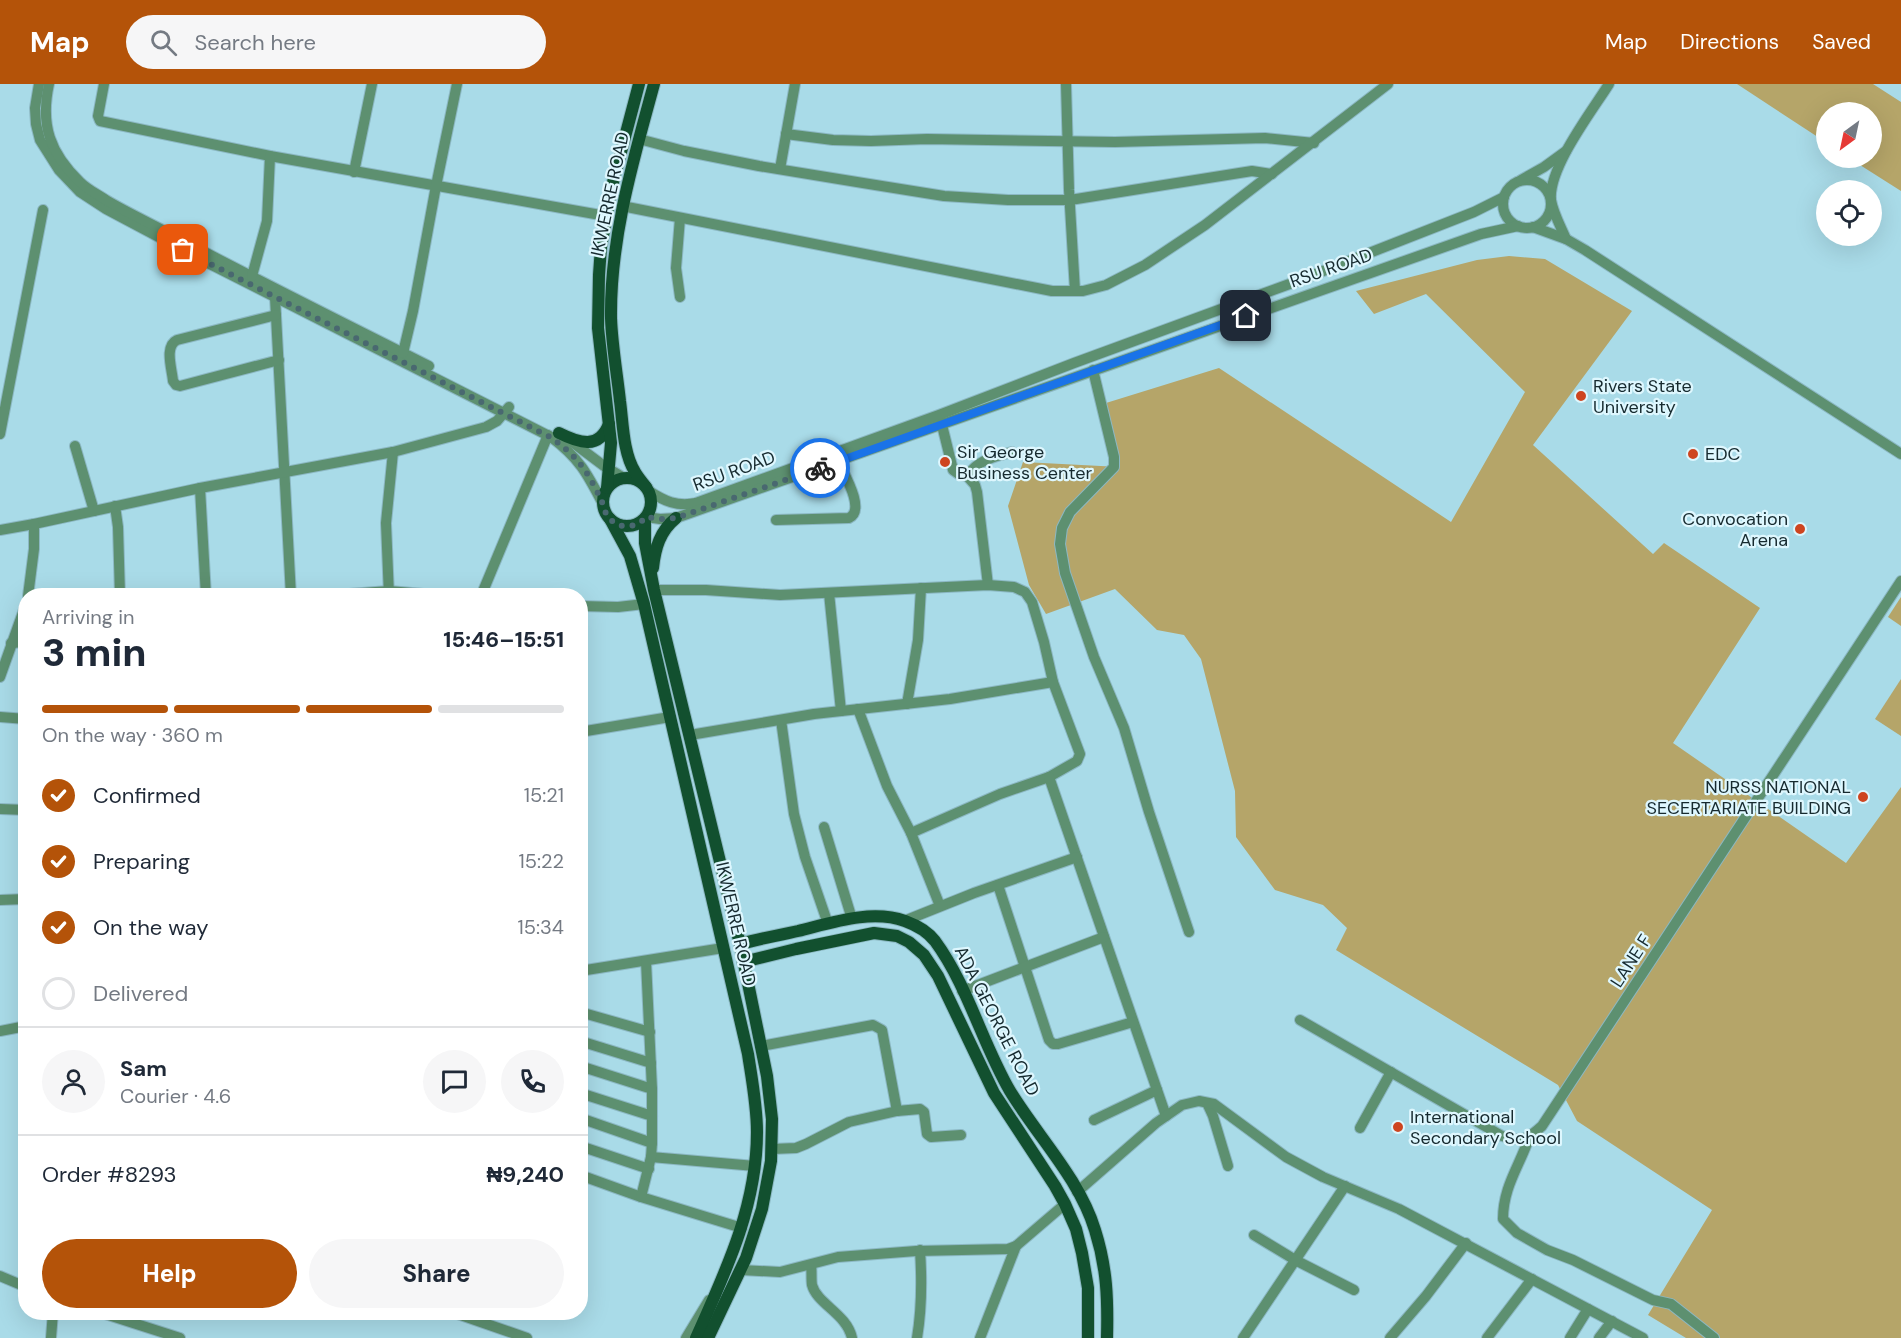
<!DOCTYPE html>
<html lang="en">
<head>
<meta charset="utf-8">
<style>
	body { margin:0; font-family:"DM Sans",sans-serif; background:#f6f6f7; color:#1f2937; height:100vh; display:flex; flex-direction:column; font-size:22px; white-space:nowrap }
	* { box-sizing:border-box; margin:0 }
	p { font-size:20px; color:#747a83 }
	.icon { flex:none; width:33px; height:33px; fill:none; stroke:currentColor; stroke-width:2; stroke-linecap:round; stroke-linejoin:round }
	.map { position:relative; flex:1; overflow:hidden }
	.sheet { position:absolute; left:18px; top:504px; width:570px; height:732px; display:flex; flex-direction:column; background:#fff; border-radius:24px; box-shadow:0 6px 24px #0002 }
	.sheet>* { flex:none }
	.needle { width:39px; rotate:213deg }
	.buttons { position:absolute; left:1816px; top:18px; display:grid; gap:12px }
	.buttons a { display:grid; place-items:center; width:66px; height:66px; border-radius:50%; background:#fff; box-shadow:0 6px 24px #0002; font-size:30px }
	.pin { position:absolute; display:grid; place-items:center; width:51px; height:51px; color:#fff; margin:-26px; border-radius:12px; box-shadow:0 3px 9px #0006 }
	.courier { position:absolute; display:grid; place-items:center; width:60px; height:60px; margin:-30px; border:4px solid #1a73e8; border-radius:50%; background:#fff; color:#222; box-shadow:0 2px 8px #0007 }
	.head em { font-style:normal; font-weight:800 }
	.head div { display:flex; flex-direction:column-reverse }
	.head { display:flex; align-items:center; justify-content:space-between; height:102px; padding:0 24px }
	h1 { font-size:39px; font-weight:800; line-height:45px }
	.bar { display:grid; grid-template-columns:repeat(4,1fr); gap:9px 6px; align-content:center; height:72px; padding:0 24px }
	.bar i { height:8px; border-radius:4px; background:#e0e1e3 }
	.bar .on { background:#b45309 }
	.bar p { grid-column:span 4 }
	.line { display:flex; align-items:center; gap:15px; padding:0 24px; border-top:2px solid #e0e1e3 }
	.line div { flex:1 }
	.round { display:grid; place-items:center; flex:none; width:63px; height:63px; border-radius:32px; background:#f6f6f7 }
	ol { padding:0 24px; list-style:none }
	li { display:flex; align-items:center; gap:18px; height:66px }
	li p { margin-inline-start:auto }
	li .icon { padding:6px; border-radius:50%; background:#b45309; color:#fff; stroke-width:4 }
	li:last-child { color:#747a83 }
	li i { width:33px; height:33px; border:3px solid #e0e1e3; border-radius:50% }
	.action { display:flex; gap:12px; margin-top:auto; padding:12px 24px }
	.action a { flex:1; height:69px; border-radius:36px; background:#b45309; color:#fff; font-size:24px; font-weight:800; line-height:69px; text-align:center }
	.action a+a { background:#f6f6f7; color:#1f2937 }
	header { display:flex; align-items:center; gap:36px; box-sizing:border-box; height:84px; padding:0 30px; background:#b45309; color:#fff }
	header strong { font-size:28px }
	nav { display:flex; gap:33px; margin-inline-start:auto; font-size:21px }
	.search { width:420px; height:54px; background:#f6f6f7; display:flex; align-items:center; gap:15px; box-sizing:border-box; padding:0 21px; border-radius:33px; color:#747a83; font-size:22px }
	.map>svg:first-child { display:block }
	.green { fill:#b5a569 }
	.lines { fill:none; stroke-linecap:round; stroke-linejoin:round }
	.minor-casing { stroke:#8cb8c3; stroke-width:12 }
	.major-casing { stroke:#8cb8c3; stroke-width:14 }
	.minor { stroke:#5d9070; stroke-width:10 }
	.major { stroke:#12502f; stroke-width:12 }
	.done { stroke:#496870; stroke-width:6; stroke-dasharray:0 10.8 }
	.route { stroke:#1a73e8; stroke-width:8 }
	.poi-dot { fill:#ce4520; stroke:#def7fe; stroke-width:2 }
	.labels { text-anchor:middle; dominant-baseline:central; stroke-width:4.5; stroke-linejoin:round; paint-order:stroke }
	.street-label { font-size:18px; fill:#162a2f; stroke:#def7fe }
	.poi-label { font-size:18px; fill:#162a2f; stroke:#def7fe; text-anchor:start }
</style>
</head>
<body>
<header>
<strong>Map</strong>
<div class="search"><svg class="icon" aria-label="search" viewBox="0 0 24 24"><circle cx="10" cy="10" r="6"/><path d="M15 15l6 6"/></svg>Search here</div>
<nav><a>Map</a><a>Directions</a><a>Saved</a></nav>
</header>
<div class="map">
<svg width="1901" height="1254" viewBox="0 0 1901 1254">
	<rect width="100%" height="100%" fill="#a9dbe8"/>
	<g class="green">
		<polygon points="1737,0 1873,0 1901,18 1901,107 1849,74 1872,74 1872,28 1827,28 1827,59"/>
		<polygon points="1509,172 1545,175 1632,227 1533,361 1653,470 1664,459 1760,524 1673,659 1846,779 1901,703 1901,1254 1686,1254 1648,1231 1712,1126 1577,1037 1558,1001 1336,866 1347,844 1323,821 1275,806 1236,753 1235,707 1201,575 1184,551 1157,546 1115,505 1046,530 1029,501 1008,422 1023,378 1120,383 1106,319 1219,284 1451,438 1525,308 1426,210 1374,230 1356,207 1477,176"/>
		<polygon points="1901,513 1901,542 1888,533"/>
		<polygon points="1901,595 1901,652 1875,635"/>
	</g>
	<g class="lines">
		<defs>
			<g id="minor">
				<path d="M39,0L35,24L36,40L40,56L59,86L80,108L106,125L202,176L551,353C579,374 587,389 603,420"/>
				<path d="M49,0C40,41 50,69 80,98C87,105 97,110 106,116C128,129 152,140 174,152C259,197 344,239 429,282"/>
				<polyline points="104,0 98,32 100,37 270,72 606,132"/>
				<polyline points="1066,0 1069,106 1075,207"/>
				<polyline points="786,50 833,56 871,57 927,55 1115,58 1265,54 1314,59"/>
				<polyline points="639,55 684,67 759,82 863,99 944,112 1008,116 1070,116 1252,87 1272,90"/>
				<polyline points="780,85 795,0"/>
				<polyline points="354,88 372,0"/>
				<circle cx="1527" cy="120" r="24"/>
				<polyline points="1521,96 1544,83 1566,67"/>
				<polyline points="622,122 1052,207 1083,207 1106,201 1145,181 1205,141 1388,0"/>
				<polyline points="680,134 676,184 680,213"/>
				<polyline points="1533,143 1566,155 1585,166 1901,370"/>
				<path d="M1566,155C1561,143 1553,129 1551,116C1548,84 1592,27 1609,0"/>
				<polyline points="252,192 267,137 270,72"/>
				<polyline points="275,213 291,512"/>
				<path d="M276,231L177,256C164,262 172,285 173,297L176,301L180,302L279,276"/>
				<polyline points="403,269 413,227 436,102 457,0"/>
				<polyline points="1093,286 1114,373 1114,383 1070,428 1062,444 1060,460 1065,489 1094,573 1124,644 1149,728 1189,848"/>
				<polyline points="940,333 953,386 960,391 967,392 975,401 977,408 988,501"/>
				<polyline points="0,350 43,126"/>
				<polyline points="568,355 604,382 624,394"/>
				<polyline points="75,362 94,427"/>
				<path d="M967,392C979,375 994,373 1012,368"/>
				<polyline points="200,404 206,512"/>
				<path d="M649,407C664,417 677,423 696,419L939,331L1074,279L1295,198L1474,128L1504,113"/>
				<polyline points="115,422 118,443 120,512"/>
				<polyline points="647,433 660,435 676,434 1481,150 1518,142"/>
				<path d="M776,436L849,434C866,426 844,390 838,377"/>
				<polyline points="0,446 34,440 200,404 393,368 486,343 497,337 509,323"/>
				<polyline points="654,506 706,506 780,511 988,501 1014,503 1025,508 1032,518 1044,558 1053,598 1080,670 1077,677 1049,693 1000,710 911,749"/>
				<polyline points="829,509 841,627"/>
				<polyline points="28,512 34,465 34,440"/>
				<polyline points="323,512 389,507 446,512"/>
				<polyline points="389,512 386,439 393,368"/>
				<polyline points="481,512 548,351"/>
				<polyline points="580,522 618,523 644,520"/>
				<polyline points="11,559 26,558"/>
				<polyline points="0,593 26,520"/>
				<polyline points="907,620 918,556 921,504"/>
				<polyline points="858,625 887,702 911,749 940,822"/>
				<polyline points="0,633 26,635"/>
				<polyline points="781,636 794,730 805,773 828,840"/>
				<polyline points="580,648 670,633"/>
				<polyline points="690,651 814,630 950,615 1053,598"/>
				<polyline points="1049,693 1166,1032"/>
				<polyline points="0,725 26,726"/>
				<polyline points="824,743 852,835"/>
				<polyline points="998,801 1049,956 1053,960 1058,960 1133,938"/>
				<polyline points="0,816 26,815"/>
				<polyline points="904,837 974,809 1077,773"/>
				<polyline points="580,887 723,864"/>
				<polyline points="962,907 1104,853"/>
				<polyline points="580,928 650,948"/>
				<path d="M1300,936L1502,1052C1522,1058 1527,1056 1542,1042L1901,497"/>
				<polyline points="0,947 26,942"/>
				<polyline points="580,957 651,979"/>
				<polyline points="761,962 873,941 882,946 897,1027"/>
				<polyline points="580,982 652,1005"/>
				<polyline points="580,1009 652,1032"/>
				<polyline points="1207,1019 1213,1032 1228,1082"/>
				<polyline points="580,1034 652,1059"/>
				<polyline points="1094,1036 1157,1006"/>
				<polyline points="1360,1044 1391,988"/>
				<path d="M1529,1054C1519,1083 1503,1103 1503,1135L1517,1149L1547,1166L1573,1176L1653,1216L1671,1220L1714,1254"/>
				<polyline points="580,1062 649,1085"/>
				<polyline points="772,1065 796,1064 806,1060 849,1038 897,1027 920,1025 924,1028 927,1050 931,1053 961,1051"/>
				<polyline points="651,1073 755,1082"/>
				<polyline points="580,1091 641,1113 742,1144"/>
				<polyline points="1077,1108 1156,1039 1182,1021 1199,1017 1214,1020 1286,1073 1323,1093 1399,1125 1643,1254"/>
				<polyline points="641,1113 651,1073 652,1059 652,1005 646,877"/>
				<polyline points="1254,1151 1297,1177 1354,1206"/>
				<path d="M811,1181C812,1187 811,1195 812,1201C817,1220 847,1230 852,1254"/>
				<polyline points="741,1186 780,1188 838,1173 916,1167 1008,1165 1016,1162 1065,1120"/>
				<polyline points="0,1192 26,1203"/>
				<polyline points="99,1228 180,1254"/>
				<polyline points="452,1228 527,1254"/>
				<polyline points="51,1254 53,1228"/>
				<polyline points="686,1254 709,1216"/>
				<path d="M917,1254C922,1224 922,1196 920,1166"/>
				<polyline points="980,1254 1016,1162"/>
				<polyline points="1243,1254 1345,1102"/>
				<polyline points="1390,1254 1426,1212 1466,1159"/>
				<polyline points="1487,1254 1532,1195"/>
				<polyline points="1570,1254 1588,1225"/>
				<polyline points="1599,1254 1612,1237"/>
			</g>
			<g id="major">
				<path d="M559,349C579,359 599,366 609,340"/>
				<circle cx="627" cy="418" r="24"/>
				<path d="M646,403C642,398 638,393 635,388C623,369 623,339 620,317C617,289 612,262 611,234C610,154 633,77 654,0"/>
				<polyline points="607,404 611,359 598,244 599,191 601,163 612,102 639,0"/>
				<path d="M610,435L630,472L644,520L748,970C752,996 757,1022 757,1048C757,1122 726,1187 696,1254"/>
				<polyline points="645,436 645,459 654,506 740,860 767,992 772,1035 771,1077 762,1125 746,1174 708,1254"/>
				<path d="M653,484C655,464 660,447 676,434"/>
				<path d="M740,860C759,855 779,851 798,847C831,839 871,825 905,837C916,841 928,848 935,857C968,902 982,959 1010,1007C1038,1053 1079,1094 1095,1146C1107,1184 1108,1215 1107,1254"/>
				<polyline points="743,878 796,865 874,849 897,852 909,858 924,871 938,892 994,1009 1055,1102 1065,1120 1076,1145 1082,1169 1088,1204 1088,1254"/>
			</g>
		</defs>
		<use href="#minor" class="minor-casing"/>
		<use href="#major" class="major-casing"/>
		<use href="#minor" class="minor"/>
		<use href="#major" class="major"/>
	</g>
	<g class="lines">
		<path class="done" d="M183,166L550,353C563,362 575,372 584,385C591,395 597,407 602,418C604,424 605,430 610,435C620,446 637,444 646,433L660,435L676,434L820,384"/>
		<polyline class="route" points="820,384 1246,232"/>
	</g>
	<g class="poi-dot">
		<circle cx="1581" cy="312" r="6"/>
		<circle cx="1693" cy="370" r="6"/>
		<circle cx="945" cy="378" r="6"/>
		<circle cx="1800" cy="445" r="6"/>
		<circle cx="1863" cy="713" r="6"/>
		<circle cx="1398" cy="1043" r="6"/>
	</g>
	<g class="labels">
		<g class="street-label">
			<text transform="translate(610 110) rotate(-78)">IKWERRE ROAD</text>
			<text transform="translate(1331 184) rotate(-19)">RSU ROAD</text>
			<text transform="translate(734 387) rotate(-20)">RSU ROAD</text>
			<text transform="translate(736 840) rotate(77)">IKWERRE ROAD</text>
			<text transform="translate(1631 877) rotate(-57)">LANE F</text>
			<text transform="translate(997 937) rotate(63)">ADA GEORGE ROAD</text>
		</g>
		<g class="poi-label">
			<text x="1593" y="302">Rivers State<tspan x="1593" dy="21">University</tspan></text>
			<text x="957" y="368">Sir George<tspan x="957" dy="21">Business Center</tspan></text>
			<text x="1705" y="370">EDC</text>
			<text x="1788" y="435" text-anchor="end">Convocation<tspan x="1788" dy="21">Arena</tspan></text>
			<text x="1851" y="703" text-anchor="end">NURSS NATIONAL<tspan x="1851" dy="21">SECERTARIATE BUILDING</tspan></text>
			<text x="1410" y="1033">International<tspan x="1410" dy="21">Secondary School</tspan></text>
		</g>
	</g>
</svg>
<div class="buttons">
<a><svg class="needle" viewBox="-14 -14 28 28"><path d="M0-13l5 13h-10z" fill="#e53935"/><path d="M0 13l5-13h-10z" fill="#747a83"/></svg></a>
<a><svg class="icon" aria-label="locate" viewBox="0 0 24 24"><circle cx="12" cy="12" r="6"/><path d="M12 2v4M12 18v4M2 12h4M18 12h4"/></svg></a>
</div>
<div class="pin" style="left:183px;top:166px;background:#ea580c"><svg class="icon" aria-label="bag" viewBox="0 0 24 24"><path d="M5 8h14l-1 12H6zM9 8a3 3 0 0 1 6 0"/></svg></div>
<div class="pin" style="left:1246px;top:232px;background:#1f2937"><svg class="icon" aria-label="home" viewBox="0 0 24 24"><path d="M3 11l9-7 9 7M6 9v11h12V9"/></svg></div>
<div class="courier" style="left:820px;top:384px"><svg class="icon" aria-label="bike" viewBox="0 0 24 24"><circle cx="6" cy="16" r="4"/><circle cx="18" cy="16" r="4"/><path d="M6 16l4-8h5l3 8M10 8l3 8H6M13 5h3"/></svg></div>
<section class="sheet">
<div class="head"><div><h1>3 min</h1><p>Arriving in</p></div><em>15:46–15:51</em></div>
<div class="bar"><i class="on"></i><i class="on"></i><i class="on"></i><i></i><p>On the way · 360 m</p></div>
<ol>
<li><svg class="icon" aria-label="check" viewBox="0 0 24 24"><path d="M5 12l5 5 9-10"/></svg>Confirmed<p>15:21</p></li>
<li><svg class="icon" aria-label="check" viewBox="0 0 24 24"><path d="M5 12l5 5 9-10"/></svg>Preparing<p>15:22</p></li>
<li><svg class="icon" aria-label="check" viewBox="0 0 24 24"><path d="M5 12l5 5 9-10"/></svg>On the way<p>15:34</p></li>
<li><i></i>Delivered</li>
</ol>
<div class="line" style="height:108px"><a class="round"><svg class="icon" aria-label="person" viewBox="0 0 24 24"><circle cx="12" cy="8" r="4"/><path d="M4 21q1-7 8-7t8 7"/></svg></a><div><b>Sam</b><p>Courier · 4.6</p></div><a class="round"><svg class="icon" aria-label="chat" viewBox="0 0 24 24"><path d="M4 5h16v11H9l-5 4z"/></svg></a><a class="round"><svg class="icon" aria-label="phone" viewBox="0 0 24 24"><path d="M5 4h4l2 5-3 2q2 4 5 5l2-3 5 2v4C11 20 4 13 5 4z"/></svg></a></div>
<div class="line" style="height:78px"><div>Order #8293</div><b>₦9,240</b></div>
<div class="action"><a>Help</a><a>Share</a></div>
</section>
</div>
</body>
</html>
